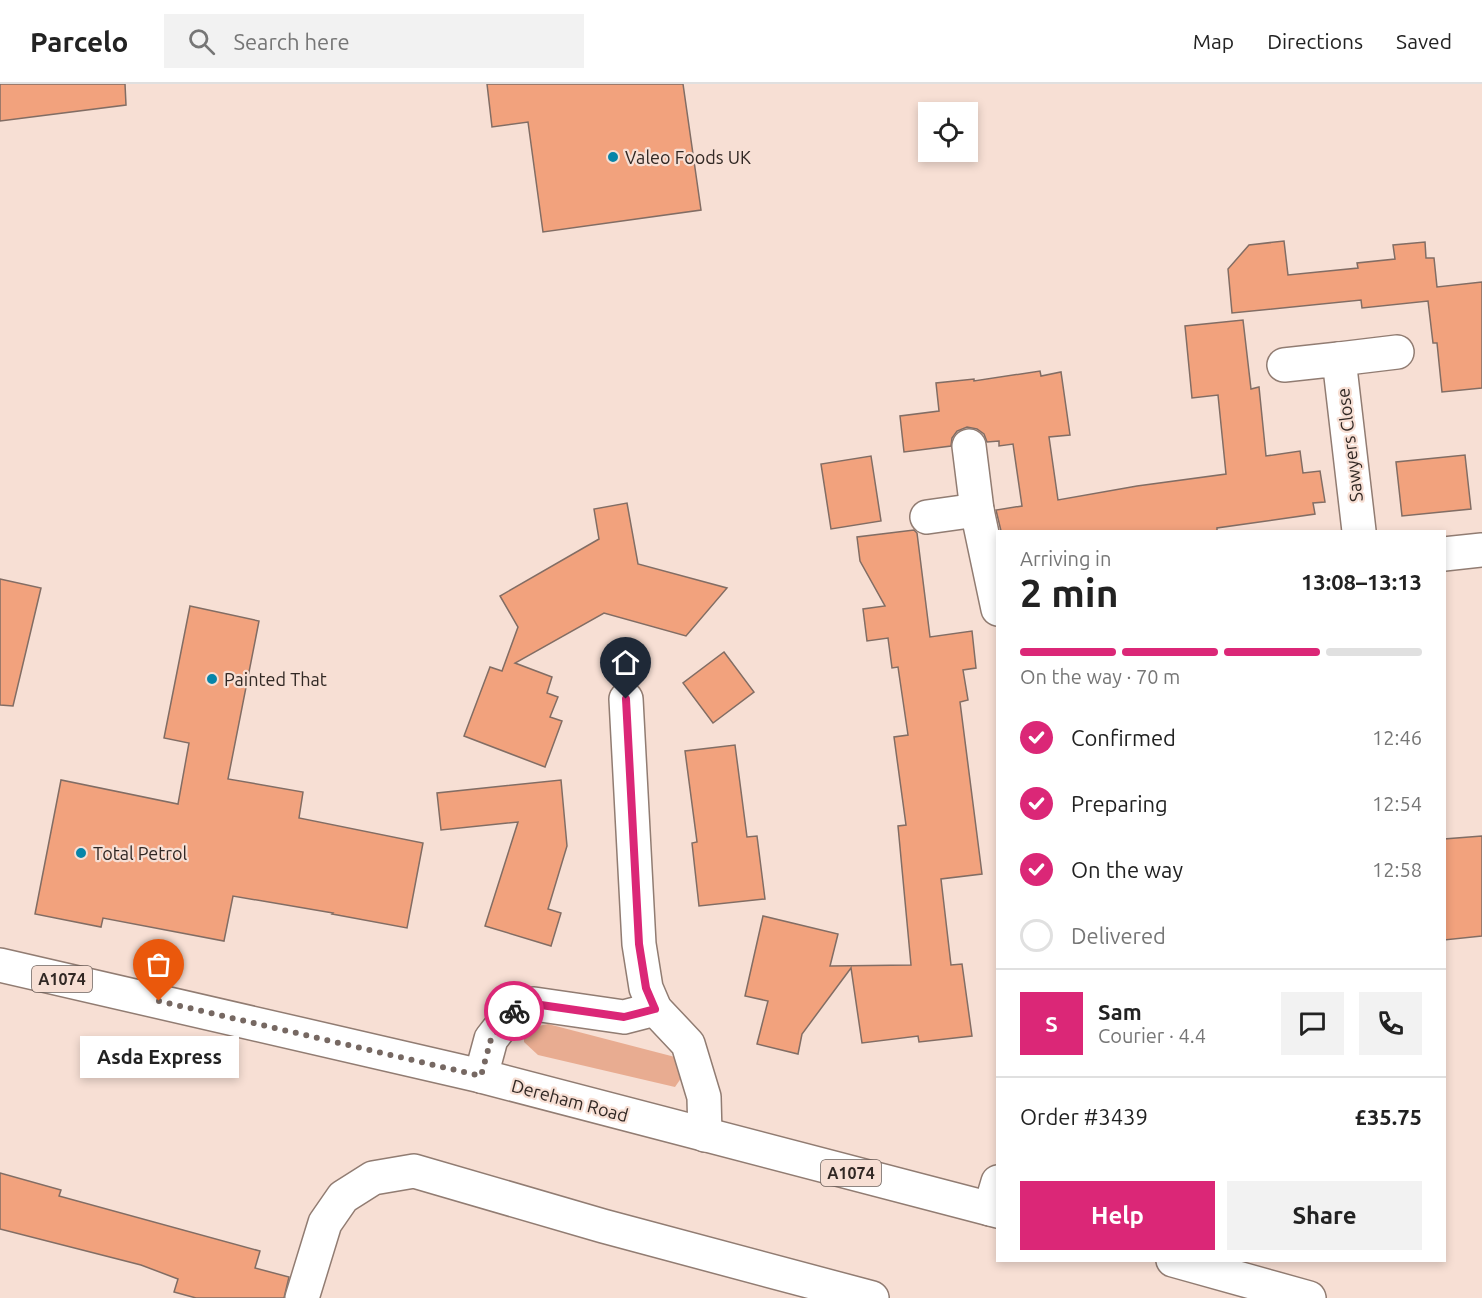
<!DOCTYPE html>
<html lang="en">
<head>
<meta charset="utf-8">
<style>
	body { margin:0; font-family:Ubuntu,sans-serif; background:#f2f2f2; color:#222; height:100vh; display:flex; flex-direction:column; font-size:22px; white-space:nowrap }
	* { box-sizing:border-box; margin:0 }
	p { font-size:20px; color:#767676 }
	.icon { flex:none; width:33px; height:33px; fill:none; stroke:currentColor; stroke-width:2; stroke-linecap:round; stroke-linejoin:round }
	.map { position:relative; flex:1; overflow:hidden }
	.sheet { position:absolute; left:996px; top:446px; width:450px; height:732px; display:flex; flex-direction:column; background:#fff; border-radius:0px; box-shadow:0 3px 9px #0003 }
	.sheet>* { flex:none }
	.buttons { position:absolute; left:918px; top:18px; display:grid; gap:12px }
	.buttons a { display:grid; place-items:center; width:60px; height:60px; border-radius:0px; background:#fff; box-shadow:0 3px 9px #0003; font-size:30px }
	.pin { position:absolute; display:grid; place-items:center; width:51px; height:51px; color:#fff; margin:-62px -26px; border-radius:50% 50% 50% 0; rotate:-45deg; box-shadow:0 0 6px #0007 }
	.pin .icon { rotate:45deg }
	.courier { position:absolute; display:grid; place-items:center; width:60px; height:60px; margin:-30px; border:4px solid #db2777; border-radius:50%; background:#fff; color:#222; box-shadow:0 2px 8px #0007 }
	.bubble { position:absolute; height:42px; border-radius:0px; background:#fff; box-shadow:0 3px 9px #0003; font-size:20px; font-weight:600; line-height:42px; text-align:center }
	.headline em { font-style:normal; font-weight:600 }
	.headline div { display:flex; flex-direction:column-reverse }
	.headline { display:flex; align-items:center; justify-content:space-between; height:102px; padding:0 24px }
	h1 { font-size:39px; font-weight:600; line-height:45px }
	.bar { display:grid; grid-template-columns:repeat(4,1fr); gap:9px 6px; align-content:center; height:72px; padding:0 24px }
	.bar i { height:8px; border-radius:4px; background:#e0e0e0 }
	.bar .on { background:#db2777 }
	.bar p { grid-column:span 4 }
	.line { display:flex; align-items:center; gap:15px; padding:0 24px; border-top:2px solid #e0e0e0 }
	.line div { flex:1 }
	.round { display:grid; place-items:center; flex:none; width:63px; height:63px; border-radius:0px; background:#f2f2f2 }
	ol { padding:0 24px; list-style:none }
	li { display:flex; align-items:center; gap:18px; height:66px }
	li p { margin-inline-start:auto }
	li .icon { padding:6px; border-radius:50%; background:#db2777; color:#fff; stroke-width:4 }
	li:last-child { color:#767676 }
	li i { width:33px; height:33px; border:3px solid #e0e0e0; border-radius:50% }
	.button { display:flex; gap:12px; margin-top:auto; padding:12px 24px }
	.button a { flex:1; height:69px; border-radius:0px; background:#db2777; color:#fff; font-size:24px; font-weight:600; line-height:69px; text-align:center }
	.button a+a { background:#f2f2f2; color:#222 }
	header { display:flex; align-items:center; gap:36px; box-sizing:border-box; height:84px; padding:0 30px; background:#fff; border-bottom:2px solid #e0e0e0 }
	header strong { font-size:28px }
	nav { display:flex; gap:33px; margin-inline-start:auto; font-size:21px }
	.search { width:420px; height:54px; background:#f2f2f2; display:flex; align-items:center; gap:15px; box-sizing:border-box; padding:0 21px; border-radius:0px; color:#767676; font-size:22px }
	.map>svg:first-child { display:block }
	.green { fill:#e8ac91 }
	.building { fill:#f2a27d; stroke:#826d64; stroke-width:1.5 }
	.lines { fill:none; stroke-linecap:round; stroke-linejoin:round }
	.minor-casing { stroke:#917c72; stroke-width:36 }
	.highway-casing { stroke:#917c72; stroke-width:36 }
	.minor { stroke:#fff; stroke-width:33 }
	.highway { stroke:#fff; stroke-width:33 }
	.done { stroke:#766862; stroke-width:6; stroke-dasharray:0 10.8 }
	.route { stroke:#db2777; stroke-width:8 }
	.poi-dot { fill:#0785a9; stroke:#f7dfd4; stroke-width:2 }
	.labels { text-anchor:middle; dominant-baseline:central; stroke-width:4.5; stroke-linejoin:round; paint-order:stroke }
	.shield { fill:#f7dfd4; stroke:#6c5f59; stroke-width:1.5 }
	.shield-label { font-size:16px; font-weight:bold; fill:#312824 }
	.poi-label { font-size:18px; fill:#312824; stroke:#f7dfd4; text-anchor:start }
	.street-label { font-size:18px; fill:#312824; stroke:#f7dfd4 }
</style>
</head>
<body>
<header>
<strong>Parcelo</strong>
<div class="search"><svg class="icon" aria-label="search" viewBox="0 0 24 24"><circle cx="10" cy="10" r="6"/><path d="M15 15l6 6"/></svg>Search here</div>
<nav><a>Map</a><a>Directions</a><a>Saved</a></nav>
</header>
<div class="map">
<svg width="1482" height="1214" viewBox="0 0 1482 1214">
	<rect width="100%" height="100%" fill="#f7dfd4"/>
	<polygon class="green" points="548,940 675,973 684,990 675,1003 538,971 524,958 524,945"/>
	<g class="building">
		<polygon points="0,0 125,0 126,21 0,37"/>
		<polygon points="487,0 683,0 701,126 543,148 528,38 492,43"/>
		<polygon points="1284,157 1288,191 1358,184 1357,179 1395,175 1393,161 1425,158 1426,174 1434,174 1437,203 1482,198 1482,304 1442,308 1437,259 1433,259 1428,217 1362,224 1361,216 1232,229 1228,185 1249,161"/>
		<polygon points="1243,236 1251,305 1259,303 1266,372 1300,367 1303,389 1320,387 1325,418 1313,419 1315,430 1217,444 1217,447 1001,447 996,426 1022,422 1013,360 999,362 999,357 987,358 984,350 977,345 967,343 957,347 952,354 951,362 904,368 900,332 939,327 936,299 974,295 974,297 1040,287 1041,292 1061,288 1070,351 1049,353 1058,416 1137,402 1226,390 1218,311 1192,314 1185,242"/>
		<polygon points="1465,371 1471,425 1402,432 1396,378"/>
		<polygon points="871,372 881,437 831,445 821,380"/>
		<polygon points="627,419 638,480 727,504 686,552 604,529 515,579 552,593 547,609 558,613 550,633 562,637 545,683 464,652 490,583 502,587 518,543 500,512 599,455 594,425"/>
		<polygon points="914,446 917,449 930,553 972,547 976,584 963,586 968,616 960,618 982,790 941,795 951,881 962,880 972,952 919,958 918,952 862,959 851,884 802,950 798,970 757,960 768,917 745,912 763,832 838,850 830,882 911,881 898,742 906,741 894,653 908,651 898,583 892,584 888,554 867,557 863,525 885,522 860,477 857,453"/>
		<polygon points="0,495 41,504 13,622 0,621"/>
		<polygon points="190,522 259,537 228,695 303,708 299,734 423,759 407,844 332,830 333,829 233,812 224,857 103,834 101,843 35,830 61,696 178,720 189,659 164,654"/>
		<polygon points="724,568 754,608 713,639 683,599"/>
		<polygon points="735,661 747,753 757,752 765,815 699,822 692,759 697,758 685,667"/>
		<polygon points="561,696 567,762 548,825 561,829 551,862 485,842 518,738 441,746 437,709"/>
		<polygon points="1482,752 1482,852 1444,856 1444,755"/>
		<polygon points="0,1089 61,1106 59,1112 260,1167 255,1184 289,1193 284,1214 196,1214 174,1208 178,1195 141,1181 0,1145"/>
	</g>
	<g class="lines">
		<defs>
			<g id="minor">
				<polyline points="1339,275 1397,268"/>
				<polyline points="1284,281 1339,275 1359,447"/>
				<polyline points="969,362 977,426 998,525"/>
				<polyline points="927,433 977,426"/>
				<polyline points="1444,470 1482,466"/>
				<polyline points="626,615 639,860 646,904 655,925 688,960 704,1013 705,1051"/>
				<polyline points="481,992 491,955 512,928 534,920 624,933 655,925"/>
				<polyline points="990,1125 998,1098"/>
				<polyline points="302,1214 325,1139 343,1113 373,1094 414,1087 603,1142 872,1214"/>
			</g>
			<g id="highway">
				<polyline points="0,881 481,992 998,1127"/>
				<polyline points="1173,1176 1309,1214"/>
			</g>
		</defs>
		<use href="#minor" class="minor-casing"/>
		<use href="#highway" class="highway-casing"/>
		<use href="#minor" class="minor"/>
		<use href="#highway" class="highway"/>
	</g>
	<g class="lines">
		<polyline class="done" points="159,917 481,992 491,955 514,927"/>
		<polyline class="route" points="514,927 534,920 624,933 655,925 646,904 639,860 626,615"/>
	</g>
	<g class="poi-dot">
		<circle cx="613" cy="73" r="6"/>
		<circle cx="212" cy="595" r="6"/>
		<circle cx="81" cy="769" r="6"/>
	</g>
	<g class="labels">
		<g class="shield">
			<rect x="32" y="882" width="60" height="26" rx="4.5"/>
			<rect x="821" y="1076" width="60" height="26" rx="4.5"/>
		</g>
		<g class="shield-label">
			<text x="62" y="895">A1074</text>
			<text x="851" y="1089">A1074</text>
		</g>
		<g class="poi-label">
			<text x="625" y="73">Valeo Foods UK</text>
			<text x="224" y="595">Painted That</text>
			<text x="93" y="769">Total Petrol</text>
		</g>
		<g class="street-label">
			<text transform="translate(1349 361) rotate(-97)">Sawyers Close</text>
			<text transform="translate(570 1016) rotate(15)">Dereham Road</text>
		</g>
	</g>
</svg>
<div class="buttons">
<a><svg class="icon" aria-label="locate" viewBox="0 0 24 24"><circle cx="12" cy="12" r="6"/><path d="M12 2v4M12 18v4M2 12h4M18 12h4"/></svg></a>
</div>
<div class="pin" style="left:159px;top:917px;background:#ea580c"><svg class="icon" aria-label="bag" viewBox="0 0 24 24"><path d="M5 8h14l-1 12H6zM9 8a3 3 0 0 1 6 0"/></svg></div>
<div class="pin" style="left:626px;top:615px;background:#1f2937"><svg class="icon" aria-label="home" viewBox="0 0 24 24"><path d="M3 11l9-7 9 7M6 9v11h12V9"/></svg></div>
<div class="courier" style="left:514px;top:927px"><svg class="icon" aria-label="bike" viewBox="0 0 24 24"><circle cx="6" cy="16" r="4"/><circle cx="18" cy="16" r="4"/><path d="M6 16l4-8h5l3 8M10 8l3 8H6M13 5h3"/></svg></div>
<div class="bubble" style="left:80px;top:952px;width:159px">Asda Express</div>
<section class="sheet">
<div class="headline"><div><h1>2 min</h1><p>Arriving in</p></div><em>13:08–13:13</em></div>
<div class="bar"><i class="on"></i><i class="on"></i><i class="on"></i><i></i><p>On the way · 70 m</p></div>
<ol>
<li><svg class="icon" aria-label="check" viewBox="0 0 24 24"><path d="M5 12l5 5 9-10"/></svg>Confirmed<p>12:46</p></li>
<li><svg class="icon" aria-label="check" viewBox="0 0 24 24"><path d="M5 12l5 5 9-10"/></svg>Preparing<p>12:54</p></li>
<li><svg class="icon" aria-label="check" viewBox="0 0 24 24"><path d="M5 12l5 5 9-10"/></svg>On the way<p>12:58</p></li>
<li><i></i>Delivered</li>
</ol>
<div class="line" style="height:108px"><b class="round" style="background:#db2777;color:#fff">S</b><div><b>Sam</b><p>Courier · 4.4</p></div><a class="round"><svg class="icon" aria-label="chat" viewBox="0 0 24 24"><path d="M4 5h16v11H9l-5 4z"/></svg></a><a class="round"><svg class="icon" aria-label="phone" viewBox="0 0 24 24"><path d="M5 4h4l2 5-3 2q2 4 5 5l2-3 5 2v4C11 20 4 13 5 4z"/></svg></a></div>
<div class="line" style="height:78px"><div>Order #3439</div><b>£35.75</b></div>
<div class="button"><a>Help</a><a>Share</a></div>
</section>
</div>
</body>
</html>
